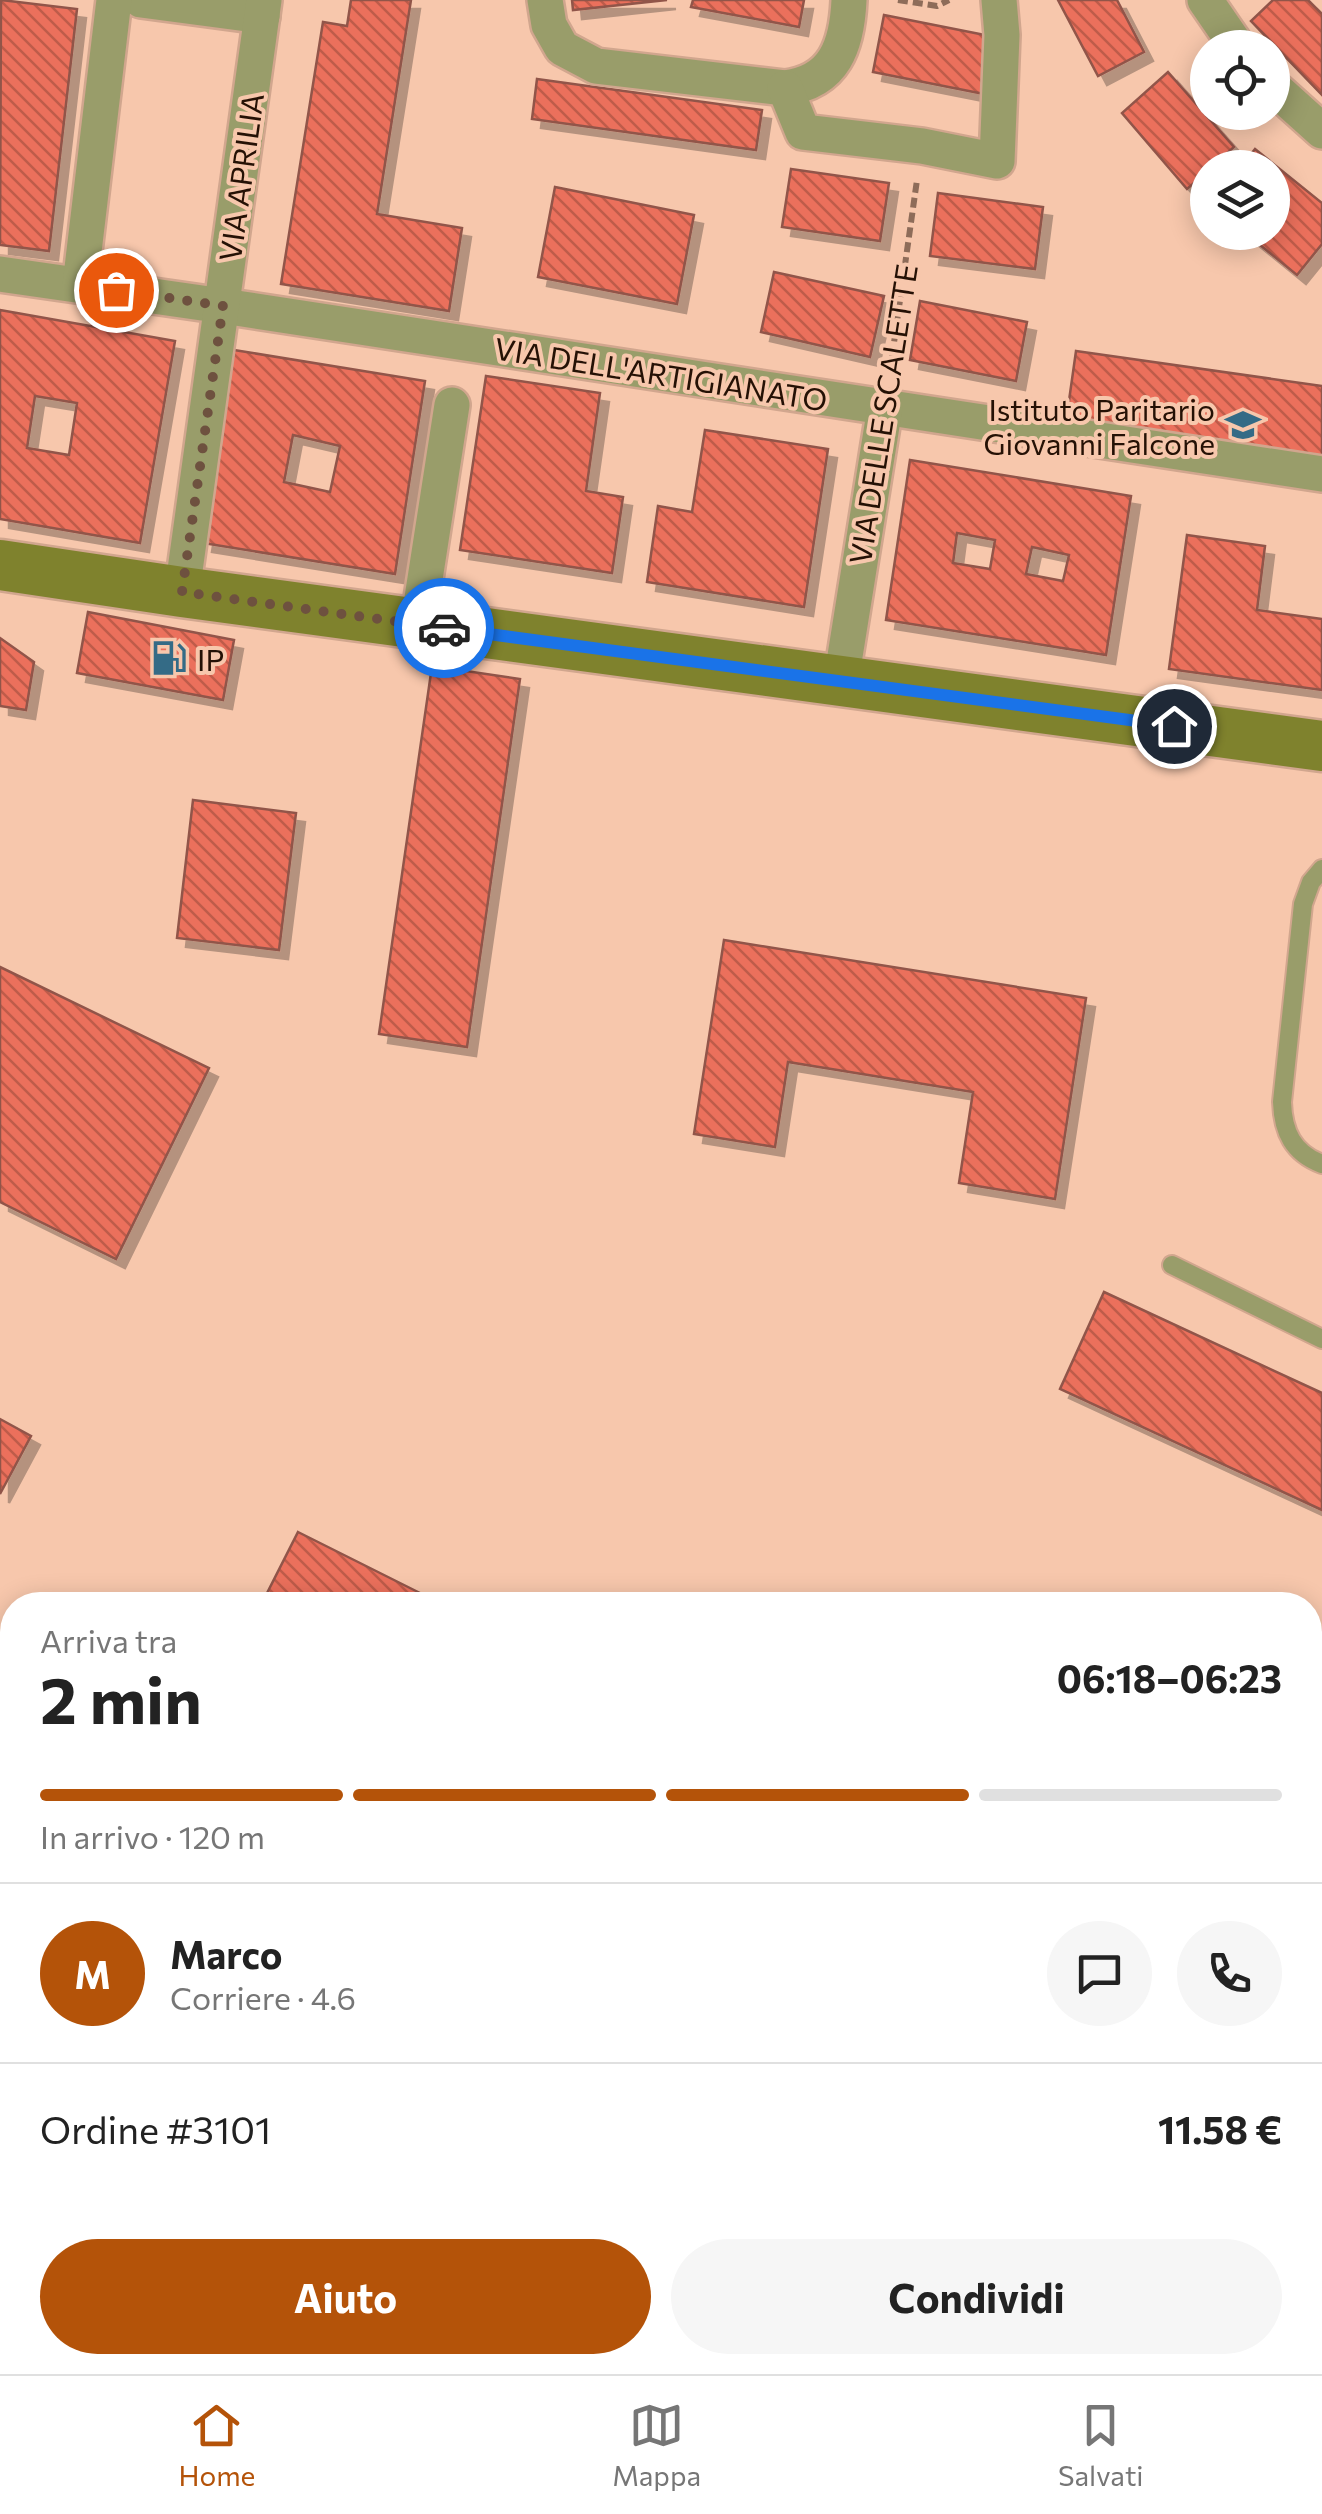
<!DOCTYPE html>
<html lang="it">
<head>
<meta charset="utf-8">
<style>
	body { margin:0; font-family:Commissioner,sans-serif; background:#f6f6f6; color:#222; height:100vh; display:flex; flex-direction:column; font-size:38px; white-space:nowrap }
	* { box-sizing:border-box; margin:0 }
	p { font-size:32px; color:#767676 }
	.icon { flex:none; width:55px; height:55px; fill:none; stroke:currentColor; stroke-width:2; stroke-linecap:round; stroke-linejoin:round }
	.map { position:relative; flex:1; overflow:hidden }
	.details { position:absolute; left:0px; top:1592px; width:1322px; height:782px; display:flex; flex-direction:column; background:#fff; border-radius:40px 40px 0 0; box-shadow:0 5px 25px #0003 }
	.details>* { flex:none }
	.fabs { position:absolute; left:1190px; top:30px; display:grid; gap:20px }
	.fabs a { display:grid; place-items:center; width:100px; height:100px; border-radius:50%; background:#fff; box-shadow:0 5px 25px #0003; font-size:50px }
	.pin { position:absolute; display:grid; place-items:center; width:85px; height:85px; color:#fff; margin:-42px; border:5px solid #fff; border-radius:50%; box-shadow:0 2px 10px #0007 }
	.courier { position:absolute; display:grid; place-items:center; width:100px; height:100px; margin:-50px; border:8px solid #1a73e8; border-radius:50%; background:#fff; color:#222; box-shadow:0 2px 12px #0007 }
	.overview em { font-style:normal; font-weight:700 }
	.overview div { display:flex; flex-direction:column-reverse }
	.overview { display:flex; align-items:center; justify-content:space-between; height:170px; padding:0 40px }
	h1 { font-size:65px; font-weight:700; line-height:75px }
	.bar { display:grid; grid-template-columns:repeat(4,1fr); gap:15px 10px; align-content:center; height:120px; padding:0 40px }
	.bar i { height:12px; border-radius:8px; background:#e0e0e0 }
	.bar .selected { background:#b45309 }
	.bar p { grid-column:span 4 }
	.line { display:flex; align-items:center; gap:25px; padding:0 40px; border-top:2px solid #e0e0e0 }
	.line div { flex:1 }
	.round { display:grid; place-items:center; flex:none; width:105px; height:105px; border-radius:52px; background:#f6f6f6 }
	.button { display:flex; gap:20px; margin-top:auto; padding:20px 40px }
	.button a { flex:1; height:115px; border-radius:60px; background:#b45309; color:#fff; font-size:40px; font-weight:700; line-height:115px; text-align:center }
	.button a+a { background:#f6f6f6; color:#222 }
	.dock { display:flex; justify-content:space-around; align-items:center; height:140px; border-top:2px solid #e0e0e0; background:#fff; font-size:28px; color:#767676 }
	.dock a { display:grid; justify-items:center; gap:5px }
	.dock .selected { color:#b45309 }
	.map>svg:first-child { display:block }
	.building { fill:url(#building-back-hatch); stroke:#91554a; stroke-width:2.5; fill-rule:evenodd; filter:url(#shadow) }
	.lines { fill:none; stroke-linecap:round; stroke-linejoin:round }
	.lane-casing { stroke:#d1a68e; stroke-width:22 }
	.street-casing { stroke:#d1a68e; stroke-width:40 }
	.secondary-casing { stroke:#d1a68e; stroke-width:55 }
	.path { stroke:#8e6c59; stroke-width:6; stroke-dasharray:10 5; stroke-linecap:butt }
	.lane { stroke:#999d6a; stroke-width:18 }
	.street { stroke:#999d6a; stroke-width:35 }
	.secondary { stroke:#7f822d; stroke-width:50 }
	.done { stroke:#6e513f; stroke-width:10; stroke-dasharray:0 18 }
	.route { stroke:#1a73e8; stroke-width:12 }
	.labels { text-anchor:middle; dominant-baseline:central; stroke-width:8; stroke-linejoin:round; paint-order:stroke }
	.street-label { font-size:30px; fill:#251105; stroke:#f7c7ac }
	.poi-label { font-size:30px; fill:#251105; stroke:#f7c7ac; text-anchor:end }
</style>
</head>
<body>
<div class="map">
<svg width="1322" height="2374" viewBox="0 0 1322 2374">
	<defs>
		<pattern id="building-back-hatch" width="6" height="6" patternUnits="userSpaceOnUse" patternTransform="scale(2.5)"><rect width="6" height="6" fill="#eb705c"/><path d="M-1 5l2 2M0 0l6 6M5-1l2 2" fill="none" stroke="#be5b4a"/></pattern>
		<filter id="shadow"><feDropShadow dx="9" dy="9" stdDeviation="0" flood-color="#0004"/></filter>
	</defs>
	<rect width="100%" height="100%" fill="#f7c7ac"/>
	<g class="building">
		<polygon points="1,0 77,9 49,251 0,245"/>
		<polygon points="351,0 411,0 377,214 462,228 449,311 281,284 323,22 347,26"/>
		<polygon points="572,0 667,0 573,10"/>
		<polygon points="693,0 804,0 799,27 691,7"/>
		<polygon points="1058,0 1117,0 1144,52 1098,76"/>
		<polygon points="1273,0 1308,0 1322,14 1322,95 1251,21"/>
		<polygon points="884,15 1000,38 989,95 873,72"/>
		<polygon points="1168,72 1234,147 1211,168 1208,168 1208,171 1187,189 1122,113"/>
		<polygon points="537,79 762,110 756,150 532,119"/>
		<polygon points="1255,149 1322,203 1322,244 1297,275 1244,232 1272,232 1272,168 1240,168"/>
		<polygon points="791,169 889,183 880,241 782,227"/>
		<polygon points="555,187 694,215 677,304 538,277"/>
		<polygon points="938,193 1043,207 1035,269 930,256"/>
		<polygon points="774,272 884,296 870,357 761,332"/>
		<polygon points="920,301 1027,322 1016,381 910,360"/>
		<path d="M0,310L175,341L140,543L0,519ZM35,396L77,403L69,455L27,448Z"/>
		<path d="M234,350L425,381L395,574L203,543ZM293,435L340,446L330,492L284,482Z"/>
		<polygon points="1076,351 1322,386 1322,458 1066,422"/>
		<polygon points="486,376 600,393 586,491 623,497 612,573 460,550"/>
		<polygon points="705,430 828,449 804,607 647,582 658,506 692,512"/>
		<path d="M910,460L1131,496L1106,655L886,620ZM957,533L995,540L990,569L953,563ZM1032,547L1069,555L1063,581L1026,574Z"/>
		<polygon points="1187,535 1265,546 1257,610 1322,619 1322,690 1169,669"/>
		<polygon points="88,612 234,640 223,700 77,673"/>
		<polygon points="0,638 34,662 26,710 0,706"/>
		<polygon points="432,666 520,679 467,1047 379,1034"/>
		<polygon points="193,800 296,813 279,950 177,938"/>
		<polygon points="724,940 1086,998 1055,1199 959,1183 973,1092 788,1062 775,1147 694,1134"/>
		<polygon points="0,967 209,1068 116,1259 0,1202"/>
		<polygon points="1104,1292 1322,1393 1322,1510 1060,1389"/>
		<polygon points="0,1419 31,1436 0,1494"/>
		<polygon points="298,1532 444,1605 261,1605"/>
		<polygon points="1310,1772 1322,1778 1322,2037 1310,2031"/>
		<polygon points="158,2362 194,2362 215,2374 152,2374"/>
		<polygon points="285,2362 385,2362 407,2374 279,2374"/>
		<polygon points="647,2362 680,2362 670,2374 660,2374"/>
		<polygon points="800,2362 904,2362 917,2374 813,2374"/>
	</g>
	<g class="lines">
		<defs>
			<g id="lane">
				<path d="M1322,869L1311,882L1303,904L1282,1102C1283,1132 1293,1153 1322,1164"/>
				<polyline points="1172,1265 1322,1339"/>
			</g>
			<g id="street">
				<polyline points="141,0 262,16"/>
				<path d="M545,0L549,25L562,48L596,66L785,88C835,82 847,45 849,0"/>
				<polyline points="1205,0 1238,48"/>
				<polyline points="1272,86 1322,131"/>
				<polyline points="785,88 803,132 922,146 997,161 1002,35 999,0"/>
				<polyline points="0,274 223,306 1322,474"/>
				<polyline points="80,285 114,0"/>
				<polyline points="182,592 264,0"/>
				<polyline points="418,624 452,405"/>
				<polyline points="841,681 885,407"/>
			</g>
			<polyline id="secondary" points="0,565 182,592 1322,746"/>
		</defs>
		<use href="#lane" class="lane-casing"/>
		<use href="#street" class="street-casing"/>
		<use href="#secondary" class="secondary-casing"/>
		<g class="path">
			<polyline points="898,0 937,6 949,0"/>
			<polyline points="890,371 917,180"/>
		</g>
		<use href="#lane" class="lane"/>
		<use href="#street" class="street"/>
		<use href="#secondary" class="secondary"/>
	</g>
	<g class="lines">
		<polyline class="done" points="116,290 223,306 182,592 444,628"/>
		<polyline class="route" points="444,628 1174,726"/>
	</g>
	<defs>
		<symbol id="school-bare" viewBox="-9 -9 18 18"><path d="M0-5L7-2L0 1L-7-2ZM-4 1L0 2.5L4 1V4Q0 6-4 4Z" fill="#346b86" stroke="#f7c7ac" stroke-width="2.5" paint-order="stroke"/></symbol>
		<symbol id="fuel-bare" viewBox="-9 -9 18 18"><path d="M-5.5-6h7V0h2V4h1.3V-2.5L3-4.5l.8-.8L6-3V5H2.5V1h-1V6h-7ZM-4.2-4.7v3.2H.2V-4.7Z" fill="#346b86" stroke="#f7c7ac" stroke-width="2.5" paint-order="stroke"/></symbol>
	</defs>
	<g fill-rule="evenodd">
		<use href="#school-bare" x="1218" y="400" width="50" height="50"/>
		<use href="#fuel-bare" x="144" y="633" width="50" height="50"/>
	</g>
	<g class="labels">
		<g class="street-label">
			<text transform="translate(240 177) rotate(-82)">VIA APRILIA</text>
			<text transform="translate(661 373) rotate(9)">VIA DELL'ARTIGIANATO</text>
			<text transform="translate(882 414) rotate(-81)">VIA DELLE SCALETTE</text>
		</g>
		<g class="poi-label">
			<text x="1215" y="408">Istituto Paritario<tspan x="1215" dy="34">Giovanni Falcone</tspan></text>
			<text x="197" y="658" text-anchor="start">IP</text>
		</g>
	</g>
</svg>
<div class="fabs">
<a><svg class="icon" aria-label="locate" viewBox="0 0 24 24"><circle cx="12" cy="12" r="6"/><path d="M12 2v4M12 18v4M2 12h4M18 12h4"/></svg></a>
<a><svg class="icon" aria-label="layers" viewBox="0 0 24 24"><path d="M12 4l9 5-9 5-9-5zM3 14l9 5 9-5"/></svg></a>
</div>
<div class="pin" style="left:116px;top:290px;background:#ea580c"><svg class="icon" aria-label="bag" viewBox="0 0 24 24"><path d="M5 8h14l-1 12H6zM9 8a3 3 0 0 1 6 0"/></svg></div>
<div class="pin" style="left:1174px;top:726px;background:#1f2937"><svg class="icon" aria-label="home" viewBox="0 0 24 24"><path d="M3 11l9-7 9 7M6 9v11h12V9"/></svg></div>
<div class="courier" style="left:444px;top:628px"><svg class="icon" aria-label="car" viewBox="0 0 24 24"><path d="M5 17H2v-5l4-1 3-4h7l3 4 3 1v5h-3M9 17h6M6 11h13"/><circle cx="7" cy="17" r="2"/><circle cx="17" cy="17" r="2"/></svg></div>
<section class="details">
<div class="overview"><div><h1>2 min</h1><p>Arriva tra</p></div><em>06:18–06:23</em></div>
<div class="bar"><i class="selected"></i><i class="selected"></i><i class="selected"></i><i></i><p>In arrivo · 120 m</p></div>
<div class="line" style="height:180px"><b class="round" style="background:#b45309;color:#fff">M</b><div><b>Marco</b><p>Corriere · 4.6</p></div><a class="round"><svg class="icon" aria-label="chat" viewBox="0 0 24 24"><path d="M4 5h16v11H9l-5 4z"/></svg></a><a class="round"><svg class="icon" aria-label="phone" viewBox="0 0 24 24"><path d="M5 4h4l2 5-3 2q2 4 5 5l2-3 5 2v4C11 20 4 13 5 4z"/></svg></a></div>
<div class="line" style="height:130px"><div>Ordine #3101</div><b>11.58 €</b></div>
<div class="button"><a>Aiuto</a><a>Condividi</a></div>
</section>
</div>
<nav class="dock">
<a class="selected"><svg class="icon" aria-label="home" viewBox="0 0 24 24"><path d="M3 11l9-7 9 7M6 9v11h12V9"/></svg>Home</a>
<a><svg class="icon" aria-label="map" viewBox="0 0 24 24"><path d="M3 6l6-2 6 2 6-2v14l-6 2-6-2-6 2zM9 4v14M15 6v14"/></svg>Mappa</a>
<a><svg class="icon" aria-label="saved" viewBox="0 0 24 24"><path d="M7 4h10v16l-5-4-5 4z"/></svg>Salvati</a>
</nav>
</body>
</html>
